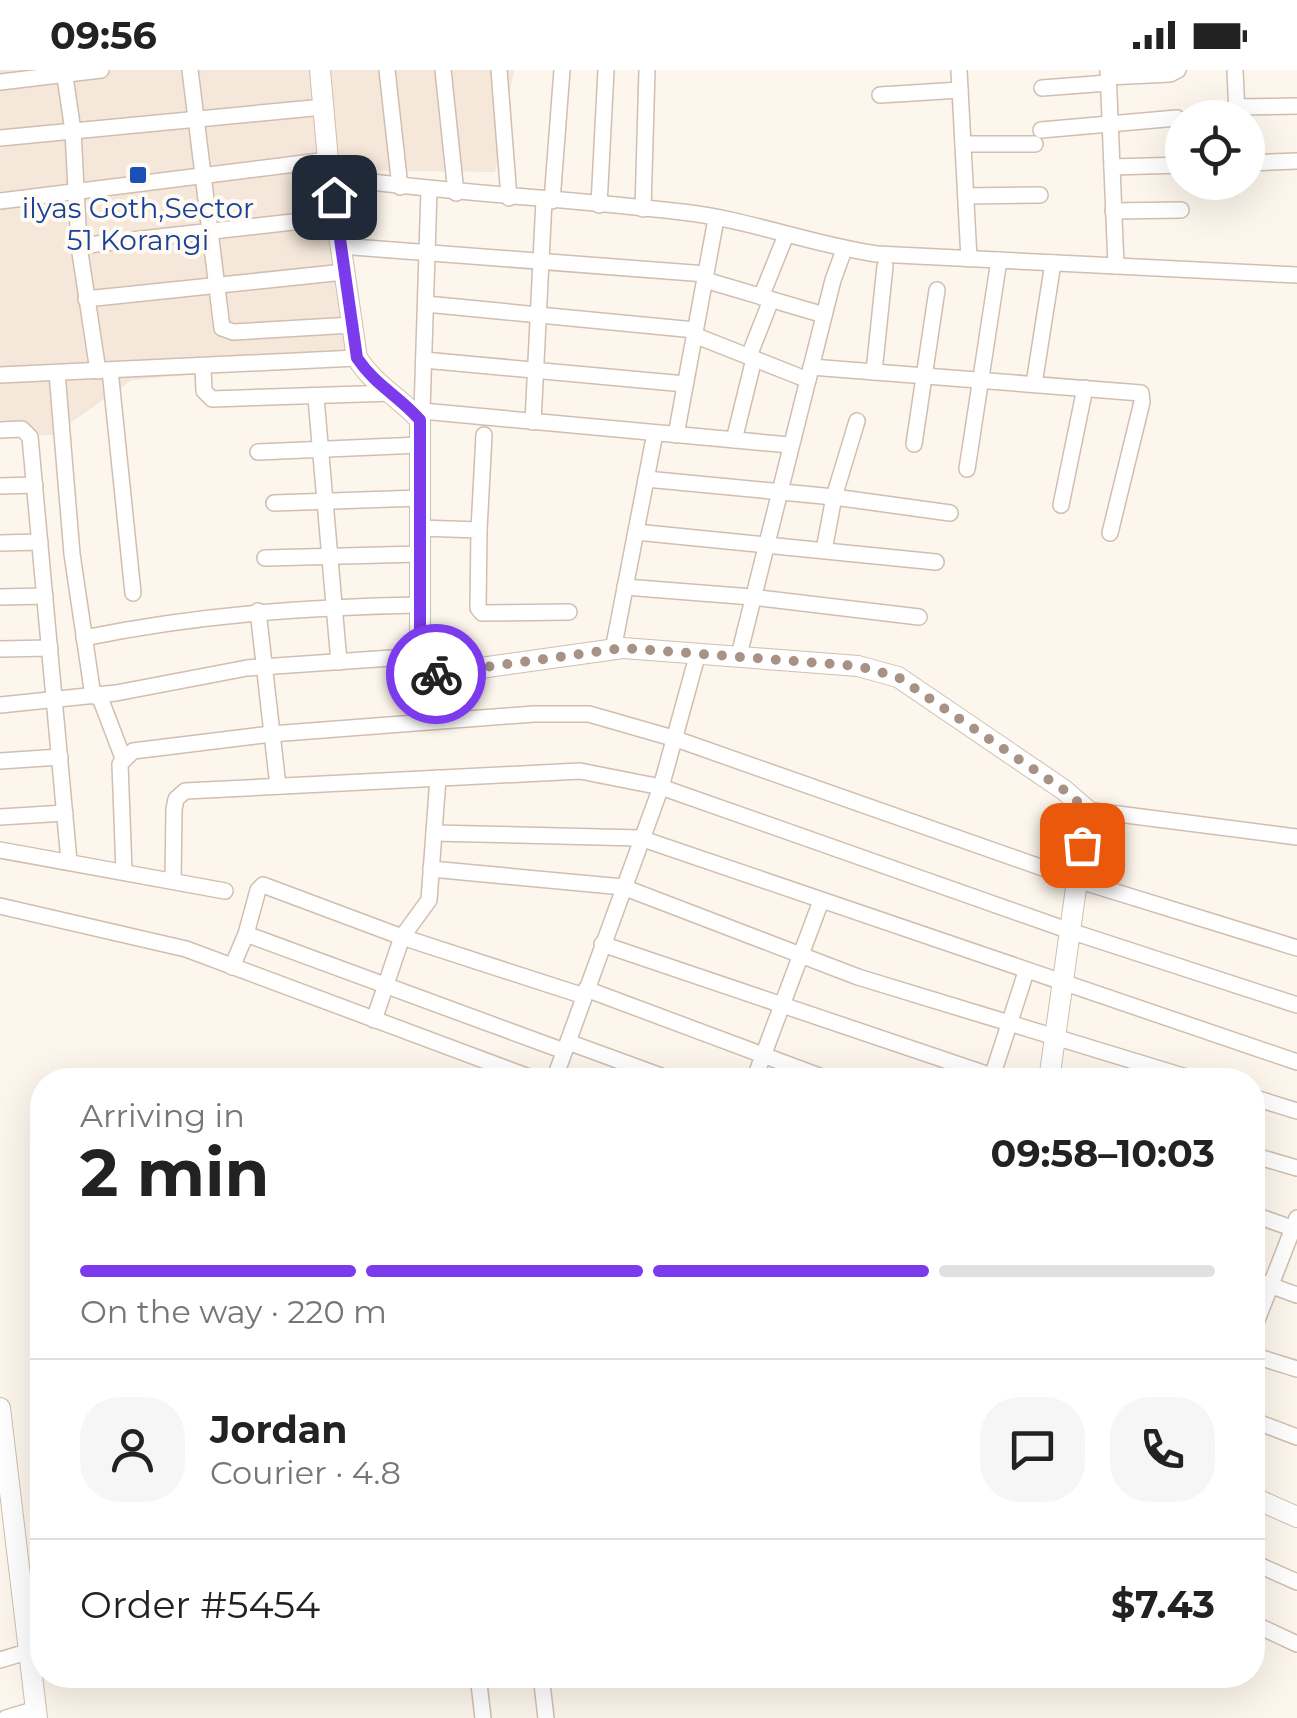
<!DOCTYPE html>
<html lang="en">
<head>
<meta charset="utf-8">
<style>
	body { margin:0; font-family:Montserrat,sans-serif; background:#f6f6f6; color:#222; height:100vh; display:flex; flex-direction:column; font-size:38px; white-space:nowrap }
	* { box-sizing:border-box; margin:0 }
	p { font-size:32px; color:#767676 }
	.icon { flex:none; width:55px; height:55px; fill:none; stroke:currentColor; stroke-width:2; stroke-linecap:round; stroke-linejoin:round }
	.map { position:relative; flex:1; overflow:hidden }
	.panel { position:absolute; left:30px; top:998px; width:1235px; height:620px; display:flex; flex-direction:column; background:#fff; border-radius:40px; box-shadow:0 10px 40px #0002 }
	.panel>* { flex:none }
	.buttons { position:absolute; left:1165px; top:30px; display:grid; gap:20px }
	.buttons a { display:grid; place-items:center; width:100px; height:100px; border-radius:50%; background:#fff; box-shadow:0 10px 40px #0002; font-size:50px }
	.pin { position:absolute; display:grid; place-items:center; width:85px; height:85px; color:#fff; margin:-42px; border-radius:20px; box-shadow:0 5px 15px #0006 }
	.courier { position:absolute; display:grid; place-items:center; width:100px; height:100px; margin:-50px; border:8px solid #7c3aed; border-radius:50%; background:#fff; color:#222; box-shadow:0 2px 12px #0007 }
	.headline em { font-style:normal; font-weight:700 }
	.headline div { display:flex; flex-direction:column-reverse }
	.headline { display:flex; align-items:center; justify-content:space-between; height:170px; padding:0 50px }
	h1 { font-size:65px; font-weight:700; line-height:75px }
	.bar { display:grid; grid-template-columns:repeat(4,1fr); gap:15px 10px; align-content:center; height:120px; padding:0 50px }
	.bar i { height:12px; border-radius:8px; background:#e0e0e0 }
	.bar .current { background:#7c3aed }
	.bar p { grid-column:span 4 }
	.line { display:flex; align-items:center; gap:25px; padding:0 50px; border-top:2px solid #e0e0e0 }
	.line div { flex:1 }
	.round { display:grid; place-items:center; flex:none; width:105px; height:105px; border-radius:40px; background:#f6f6f6 }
	.status { display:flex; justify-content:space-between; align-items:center; height:70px; padding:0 50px; background:#fff; direction:ltr }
	.status svg { height:28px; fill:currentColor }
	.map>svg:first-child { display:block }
	.residential { fill:#f5e8da }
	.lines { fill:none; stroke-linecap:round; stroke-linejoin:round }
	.minor-casing { stroke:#d1beb0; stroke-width:18 }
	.tertiary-casing { stroke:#d1beb0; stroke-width:22 }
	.minor { stroke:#fff; stroke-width:15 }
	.tertiary { stroke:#fff; stroke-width:20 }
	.done { stroke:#a89285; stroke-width:10; stroke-dasharray:0 18 }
	.route { stroke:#7c3aed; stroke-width:12 }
	.transit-dot { fill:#1a4fb4; stroke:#fffaf3; stroke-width:4 }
	.labels { text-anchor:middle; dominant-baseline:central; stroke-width:8; stroke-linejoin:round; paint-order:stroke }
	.transit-label { font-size:28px; fill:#164399; stroke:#fffaf3 }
</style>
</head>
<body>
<div class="status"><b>09:56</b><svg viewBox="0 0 49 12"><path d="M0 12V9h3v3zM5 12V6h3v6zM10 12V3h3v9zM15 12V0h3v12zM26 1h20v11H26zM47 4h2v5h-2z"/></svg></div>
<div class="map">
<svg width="1297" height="1648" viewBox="0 0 1297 1648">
	<rect width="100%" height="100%" fill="#fdf6ec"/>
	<polygon class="residential" points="0,0 514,0 495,102 321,100 351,290 132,310 53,365 0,366"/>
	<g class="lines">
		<defs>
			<g id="minor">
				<polyline points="64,0 73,61 79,176 98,301"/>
				<polyline points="190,0 222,258 233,262 352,255"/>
				<polyline points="387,0 400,117"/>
				<polyline points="443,0 456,123"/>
				<polyline points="499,0 509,128"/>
				<polyline points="959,0 969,189"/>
				<polyline points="1108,0 1116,196"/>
				<polyline points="1235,0 1237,44"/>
				<polyline points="1108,7 1170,4 1178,0"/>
				<polyline points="0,12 101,0"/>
				<polyline points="1042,18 1108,13"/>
				<polyline points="880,25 960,20"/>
				<polyline points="1236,37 1297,36"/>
				<polyline points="1041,60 1177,48"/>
				<polyline points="0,68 323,37"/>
				<polyline points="963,74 1035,74"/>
				<polyline points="1248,93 1297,91"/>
				<polyline points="1112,97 1182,95"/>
				<path d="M331,107C448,123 565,128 682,142C748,149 812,175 877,184L1297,205"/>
				<polyline points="966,126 1040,125"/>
				<polyline points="0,131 328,90"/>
				<polyline points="552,131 562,0"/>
				<polyline points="599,135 606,0"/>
				<polyline points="643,139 647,0"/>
				<polyline points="1113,141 1181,140"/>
				<polyline points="79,176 337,147"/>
				<polyline points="340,176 706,204"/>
				<polyline points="705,210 824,245"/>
				<polyline points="761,227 786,165"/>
				<polyline points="86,229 344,202"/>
				<polyline points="426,234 695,260"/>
				<polyline points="694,265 808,310"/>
				<polyline points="749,286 771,230"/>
				<polyline points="424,290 685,314"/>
				<polyline points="203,296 204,321 212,329 392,323"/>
				<polyline points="811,297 1141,323 1142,332 1110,463"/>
				<polyline points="110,300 133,523"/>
				<polyline points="874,302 885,196"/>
				<polyline points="57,303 72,484 93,626"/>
				<polyline points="0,305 357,288"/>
				<polyline points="1034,314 1053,193"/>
				<polyline points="316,328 339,592"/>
				<polyline points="411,340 790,375"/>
				<polyline points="422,341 429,120"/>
				<polyline points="533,352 544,130"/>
				<polyline points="0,360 22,359 30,367 69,791"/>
				<polyline points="676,365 716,149"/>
				<polyline points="734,370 754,289"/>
				<polyline points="914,374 937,220"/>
				<polyline points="258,382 420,375"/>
				<polyline points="967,399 999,190"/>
				<polyline points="646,409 834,427 950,443"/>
				<polyline points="0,416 35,415"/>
				<polyline points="274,433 420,428"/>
				<polyline points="1061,435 1085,318"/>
				<polyline points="420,458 479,460 478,538 482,543 569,542"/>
				<polyline points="479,460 484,365"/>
				<polyline points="636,462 936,492"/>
				<polyline points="0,473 40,472"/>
				<polyline points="824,480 834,427 857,351"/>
				<polyline points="265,488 420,484"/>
				<polyline points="625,517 752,527 919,547"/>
				<polyline points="0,527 45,526"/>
				<polyline points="258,541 278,716"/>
				<path d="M84,568C196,545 306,537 420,535"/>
				<polyline points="0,579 50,578"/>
				<polyline points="613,580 655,363"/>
				<polyline points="739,585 833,210 844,180"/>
				<polyline points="99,625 123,688"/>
				<polyline points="0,635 116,623 247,598 420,586"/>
				<polyline points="0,691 60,687"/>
				<polyline points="1087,740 1297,767"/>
				<polyline points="0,747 65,743"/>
				<polyline points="434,763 640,768 1297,992"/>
				<polyline points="0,780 225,821"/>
				<polyline points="431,799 623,817 858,907 1196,1010"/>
				<polyline points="124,801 120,694 133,681 271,664 534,644 589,644 676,669 1077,810 1297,878"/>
				<polyline points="173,811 174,739 176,729 185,721 580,701 661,717 1070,861 1297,935"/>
				<polyline points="0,836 186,879 537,1010"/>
				<polyline points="246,864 564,981"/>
				<polyline points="602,874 1004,1010"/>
				<polyline points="232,897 246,864 258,820 263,815 402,867 584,926"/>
				<polyline points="586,919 830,1010"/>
				<polyline points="374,950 402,867 429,830 438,708"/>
				<polyline points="568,972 672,1010"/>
				<polyline points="554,1010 661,717 698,583"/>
				<polyline points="754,1010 821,831"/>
				<polyline points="991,1010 1026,902"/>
				<polyline points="1252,1027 1297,1041"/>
				<polyline points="1252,1085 1297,1098"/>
				<polyline points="1252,1144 1297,1160"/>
				<polyline points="1252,1209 1297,1225"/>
				<polyline points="1252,1263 1297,1148"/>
				<polyline points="1252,1285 1297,1299"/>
				<polyline points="1252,1350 1297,1367"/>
				<polyline points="1252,1492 1297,1512"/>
				<polyline points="1252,1553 1297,1574"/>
				<polyline points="0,1590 30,1581"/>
				<polyline points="478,1605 483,1648"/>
				<polyline points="541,1605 546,1648"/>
				<polyline points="6,1648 36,1639"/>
			</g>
			<g id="tertiary">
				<path d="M320,0L328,90L357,288C375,316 398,326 420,350V593L424,601L437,604L623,578L858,596L898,607L1064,720L1087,740L1049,1010"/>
				<polyline points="0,1338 37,1648"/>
				<polyline points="1252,1427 1297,1447"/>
			</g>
		</defs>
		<use href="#minor" class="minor-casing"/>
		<use href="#tertiary" class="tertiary-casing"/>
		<use href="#minor" class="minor"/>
		<use href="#tertiary" class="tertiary"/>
	</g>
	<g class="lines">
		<polyline class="done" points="436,604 623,578 858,596 898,607 1064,720 1087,740 1082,775"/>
		<path class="route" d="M334,127L357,288C376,316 398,325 420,350V594L424,601L436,604"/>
	</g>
	<rect class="transit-dot" x="128" y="95" width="20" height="20" rx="5"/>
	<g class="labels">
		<g class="transit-label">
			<text x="138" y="138">ilyas Goth,Sector<tspan x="138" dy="32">51 Korangi</tspan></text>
		</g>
	</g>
</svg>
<div class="buttons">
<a><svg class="icon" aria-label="locate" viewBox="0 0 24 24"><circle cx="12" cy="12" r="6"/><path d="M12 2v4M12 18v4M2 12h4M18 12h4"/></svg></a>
</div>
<div class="pin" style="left:1082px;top:775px;background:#ea580c"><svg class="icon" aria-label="bag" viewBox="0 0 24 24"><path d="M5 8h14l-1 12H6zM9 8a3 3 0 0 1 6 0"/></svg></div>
<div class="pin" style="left:334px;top:127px;background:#1f2937"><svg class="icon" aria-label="home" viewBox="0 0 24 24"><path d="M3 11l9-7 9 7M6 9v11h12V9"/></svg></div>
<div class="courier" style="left:436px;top:604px"><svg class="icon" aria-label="bike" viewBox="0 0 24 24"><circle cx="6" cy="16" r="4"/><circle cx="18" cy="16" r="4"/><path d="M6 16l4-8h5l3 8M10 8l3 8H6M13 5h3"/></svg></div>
<section class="panel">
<div class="headline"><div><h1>2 min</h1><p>Arriving in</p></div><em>09:58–10:03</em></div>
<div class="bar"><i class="current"></i><i class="current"></i><i class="current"></i><i></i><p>On the way · 220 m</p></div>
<div class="line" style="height:180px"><a class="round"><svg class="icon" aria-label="person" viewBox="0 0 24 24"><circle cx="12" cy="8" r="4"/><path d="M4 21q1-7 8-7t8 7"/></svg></a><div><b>Jordan</b><p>Courier · 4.8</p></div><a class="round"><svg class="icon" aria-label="chat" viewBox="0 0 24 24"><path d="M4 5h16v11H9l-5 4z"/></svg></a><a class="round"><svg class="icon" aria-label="phone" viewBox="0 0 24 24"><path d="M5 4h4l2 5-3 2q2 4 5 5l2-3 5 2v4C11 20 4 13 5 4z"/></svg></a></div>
<div class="line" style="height:130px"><div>Order #5454</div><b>$7.43</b></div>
</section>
</div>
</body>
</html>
